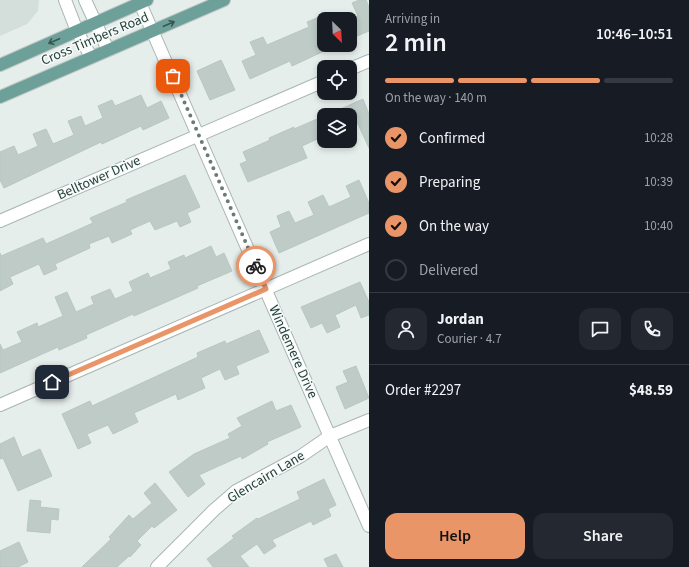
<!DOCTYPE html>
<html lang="en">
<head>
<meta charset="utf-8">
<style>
	body { margin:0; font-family:"Source Sans 3",sans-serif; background:#242831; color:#f1f3f6; height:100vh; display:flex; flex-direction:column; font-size:15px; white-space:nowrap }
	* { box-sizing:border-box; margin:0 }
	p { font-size:13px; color:#9ea1a6 }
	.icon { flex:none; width:22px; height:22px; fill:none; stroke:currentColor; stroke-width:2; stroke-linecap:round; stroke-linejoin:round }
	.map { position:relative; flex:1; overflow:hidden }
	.details { display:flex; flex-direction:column; background:#171b24; width:320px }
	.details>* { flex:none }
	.needle { width:26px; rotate:156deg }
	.controls { position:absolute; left:317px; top:12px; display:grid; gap:8px }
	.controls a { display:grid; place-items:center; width:40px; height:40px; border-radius:8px; background:#171b24; box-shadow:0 2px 6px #0003; font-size:20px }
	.pin { position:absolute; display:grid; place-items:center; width:34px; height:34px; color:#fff; margin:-17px; border-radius:8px; box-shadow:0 2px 6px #0006 }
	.courier { position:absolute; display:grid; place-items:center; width:40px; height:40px; margin:-20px; border:3px solid #e99568; border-radius:50%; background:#fff; color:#222; box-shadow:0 1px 5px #0007 }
	.overview em { font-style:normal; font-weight:600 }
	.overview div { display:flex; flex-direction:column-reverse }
	.overview { display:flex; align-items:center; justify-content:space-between; height:68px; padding:0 16px }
	h1 { font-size:26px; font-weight:600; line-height:30px }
	.bar { display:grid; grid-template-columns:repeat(4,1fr); gap:6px 4px; align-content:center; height:48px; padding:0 16px }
	.bar i { height:5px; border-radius:3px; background:#363941 }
	.bar .selected { background:#e99568 }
	.bar p { grid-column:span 4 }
	.line { display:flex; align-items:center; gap:10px; padding:0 16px; border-top:1px solid #363941 }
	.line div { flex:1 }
	.round { display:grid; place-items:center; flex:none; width:42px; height:42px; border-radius:12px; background:#242831 }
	ol { padding:0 16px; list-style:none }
	li { display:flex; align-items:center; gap:12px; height:44px }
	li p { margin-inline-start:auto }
	li .icon { padding:4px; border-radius:50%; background:#e99568; color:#111; stroke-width:4 }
	li:last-child { color:#9ea1a6 }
	li i { width:22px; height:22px; border:2px solid #363941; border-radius:50% }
	.button { display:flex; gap:8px; margin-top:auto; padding:8px 16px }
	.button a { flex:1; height:46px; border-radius:12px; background:#e99568; color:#111; font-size:16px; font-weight:600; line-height:46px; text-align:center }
	.button a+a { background:#242831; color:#f1f3f6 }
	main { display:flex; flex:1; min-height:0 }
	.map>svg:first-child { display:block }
	.built { fill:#d4deda }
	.building { fill:#becbc7; stroke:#b8c7c2 }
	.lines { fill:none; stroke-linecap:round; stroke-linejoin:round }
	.minor-casing { stroke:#a9b6b3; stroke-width:14 }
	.major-casing { stroke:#c2c9c8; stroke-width:14 }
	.minor { stroke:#fff; stroke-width:12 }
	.major { stroke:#6da098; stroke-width:12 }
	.oneway { stroke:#385752 }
	.done { stroke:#697c79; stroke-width:4; stroke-dasharray:0 7.2 }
	.route { stroke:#e99568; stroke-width:5 }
	.labels { text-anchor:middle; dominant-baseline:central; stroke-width:3; stroke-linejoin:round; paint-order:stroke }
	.street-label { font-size:14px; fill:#263f3b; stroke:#f6faf9 }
</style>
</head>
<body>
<main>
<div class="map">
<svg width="369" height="567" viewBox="0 0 369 567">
	<rect width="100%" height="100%" fill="#e6eeeb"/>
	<polygon class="built" points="0,0 39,0 38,11 27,24 0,36"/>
	<g class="building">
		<polygon points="359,0 366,0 369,7 369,31 350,39 350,20 358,16 352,3"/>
		<polygon points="324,15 324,51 292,66 290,61 250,79 242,61 256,55 250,42 263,37 267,45 309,27 307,22"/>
		<polygon points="221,60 235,90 210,100 197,71"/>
		<polygon points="141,95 147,108 161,101 169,118 143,130 141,126 102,144 101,142 4,188 0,180 0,152 14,146 18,155 38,146 33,134 46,129 53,144 74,135 68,121 81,116 85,126 103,118 98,106 112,100 115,106"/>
		<polygon points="363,99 369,114 369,148 357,122 350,125 350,115 327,115"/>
		<polygon points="324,116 324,136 302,146 307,158 248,182 240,164 247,161 243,152 270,140 269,138 294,127 294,129"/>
		<polygon points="185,175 200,207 187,213 191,222 180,227 177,221 155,230 150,221 130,230 132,234 112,243 109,236 89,244 90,248 55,264 57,269 44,275 39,264 10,277 13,284 0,291 0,253 1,256 43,238 46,244 93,223 90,218 127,202 126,200"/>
		<polygon points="359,180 369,203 369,213 279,253 270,232 281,227 277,216 289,211 295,223 314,215 308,202 323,195 329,207 351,197 346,186"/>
		<polygon points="211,246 216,257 224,253 232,271 197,286 198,288 171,300 134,316 133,314 86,335 87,338 59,350 58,347 0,373 0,344 3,350 22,342 17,332 37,323 38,327 63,316 55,297 67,292 76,312 94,304 91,297 110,289 115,299 133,291 129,282 148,273 150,278 171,269 168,262 184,255 185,258"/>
		<polygon points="360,282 369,302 369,315 361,318 356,305 335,315 340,327 327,333 322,323 311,328 301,307"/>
		<polygon points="259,330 269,352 236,366 239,374 225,380 220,369 201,378 205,388 178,400 176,394 134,413 138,422 113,434 108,425 87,434 91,443 78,449 62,414 90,401 92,406 198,357 197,353 225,341 226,344"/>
		<polygon points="356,366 369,398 345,409 336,387 348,382 343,371"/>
		<polygon points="272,401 276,411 291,405 301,427 267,442 268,444 242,459 241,456 199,475 205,484 188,497 169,472 194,454 230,438 228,434 242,426 237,418"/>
		<polygon points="14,437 22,457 40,449 52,476 18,491 3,458 0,459 0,444"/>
		<polygon points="324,479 336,505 328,509 331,516 313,525 311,521 272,540 276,546 264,554 257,544 240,556 249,567 213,567 207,559 234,538 232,536 257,518 258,519 300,499 297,492"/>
		<polygon points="155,483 177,510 154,528 152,526 137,541 141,545 130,557 129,556 117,567 82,567 111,539 109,537 129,515 133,519 152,503 144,493"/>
		<polygon points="30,500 41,501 40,507 59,509 58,520 51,519 50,533 27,531"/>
		<polygon points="19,542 28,562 18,567 0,567 0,551"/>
		<polygon points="336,554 343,567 328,567 324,559"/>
	</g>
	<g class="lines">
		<defs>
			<g id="minor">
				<polyline points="65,0 77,31 91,57"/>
				<polyline points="85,0 108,50"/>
				<polyline points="140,3 369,526"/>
				<polyline points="350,69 369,61"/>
				<polyline points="0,221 324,81"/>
				<polyline points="0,405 369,244"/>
				<polyline points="157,567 214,510 236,491 301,456 330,436 369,420"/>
			</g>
			<g id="major">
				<polyline points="0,65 147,0"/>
				<polyline points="0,97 224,0"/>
			</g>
		</defs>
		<use href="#minor" class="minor-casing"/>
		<use href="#major" class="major-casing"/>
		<use href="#minor" class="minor"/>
		<use href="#major" class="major"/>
	</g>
	<defs><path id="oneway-shaft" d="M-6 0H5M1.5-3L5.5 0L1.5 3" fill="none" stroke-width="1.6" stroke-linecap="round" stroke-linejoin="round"/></defs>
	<g class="oneway">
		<use href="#oneway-shaft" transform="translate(169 24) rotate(-23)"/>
		<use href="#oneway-shaft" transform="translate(54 41) rotate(157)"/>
	</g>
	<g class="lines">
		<polyline class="done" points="173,76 256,266"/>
		<polyline class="route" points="52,382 266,289 256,266"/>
	</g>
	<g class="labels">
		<g class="street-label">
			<text transform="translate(95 39) rotate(-23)">Cross Timbers Road</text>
			<text transform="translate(99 178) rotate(-24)">Belltower Drive</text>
			<text transform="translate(293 352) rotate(66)">Windemere Drive</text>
			<text transform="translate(266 477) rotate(-31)">Glencairn Lane</text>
		</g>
	</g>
</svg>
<div class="controls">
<a><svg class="needle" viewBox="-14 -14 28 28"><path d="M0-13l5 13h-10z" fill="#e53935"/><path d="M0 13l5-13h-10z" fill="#9ea1a6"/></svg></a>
<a><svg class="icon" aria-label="locate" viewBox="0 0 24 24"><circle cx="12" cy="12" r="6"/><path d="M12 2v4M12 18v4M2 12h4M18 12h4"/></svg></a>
<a><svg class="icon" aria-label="layers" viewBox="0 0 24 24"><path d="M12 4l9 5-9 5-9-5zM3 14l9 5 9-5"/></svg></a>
</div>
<div class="pin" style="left:173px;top:76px;background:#ea580c"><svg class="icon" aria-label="bag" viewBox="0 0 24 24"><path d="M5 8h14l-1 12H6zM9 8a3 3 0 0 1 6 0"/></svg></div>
<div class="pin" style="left:52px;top:382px;background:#1f2937"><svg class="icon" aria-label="home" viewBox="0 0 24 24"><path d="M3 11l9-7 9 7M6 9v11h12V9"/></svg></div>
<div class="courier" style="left:256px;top:266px"><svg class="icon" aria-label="bike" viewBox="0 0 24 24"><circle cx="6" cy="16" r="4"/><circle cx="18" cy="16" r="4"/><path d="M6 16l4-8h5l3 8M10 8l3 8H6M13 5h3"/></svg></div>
</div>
<section class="details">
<div class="overview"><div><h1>2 min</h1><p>Arriving in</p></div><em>10:46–10:51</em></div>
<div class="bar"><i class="selected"></i><i class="selected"></i><i class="selected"></i><i></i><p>On the way · 140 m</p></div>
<ol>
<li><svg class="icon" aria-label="check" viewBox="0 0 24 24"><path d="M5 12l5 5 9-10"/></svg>Confirmed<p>10:28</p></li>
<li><svg class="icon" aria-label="check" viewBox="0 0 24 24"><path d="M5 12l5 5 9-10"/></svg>Preparing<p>10:39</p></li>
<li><svg class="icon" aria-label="check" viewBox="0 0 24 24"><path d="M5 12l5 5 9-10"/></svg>On the way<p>10:40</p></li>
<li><i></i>Delivered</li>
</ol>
<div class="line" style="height:72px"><a class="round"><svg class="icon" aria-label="person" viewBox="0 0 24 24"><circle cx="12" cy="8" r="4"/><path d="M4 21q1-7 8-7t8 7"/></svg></a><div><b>Jordan</b><p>Courier · 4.7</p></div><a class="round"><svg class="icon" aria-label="chat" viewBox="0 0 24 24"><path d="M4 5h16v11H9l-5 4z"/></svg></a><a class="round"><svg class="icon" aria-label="phone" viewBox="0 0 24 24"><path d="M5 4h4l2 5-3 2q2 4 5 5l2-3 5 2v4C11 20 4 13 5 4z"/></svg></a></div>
<div class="line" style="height:52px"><div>Order #2297</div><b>$48.59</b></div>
<div class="button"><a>Help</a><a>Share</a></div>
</section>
</main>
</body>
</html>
